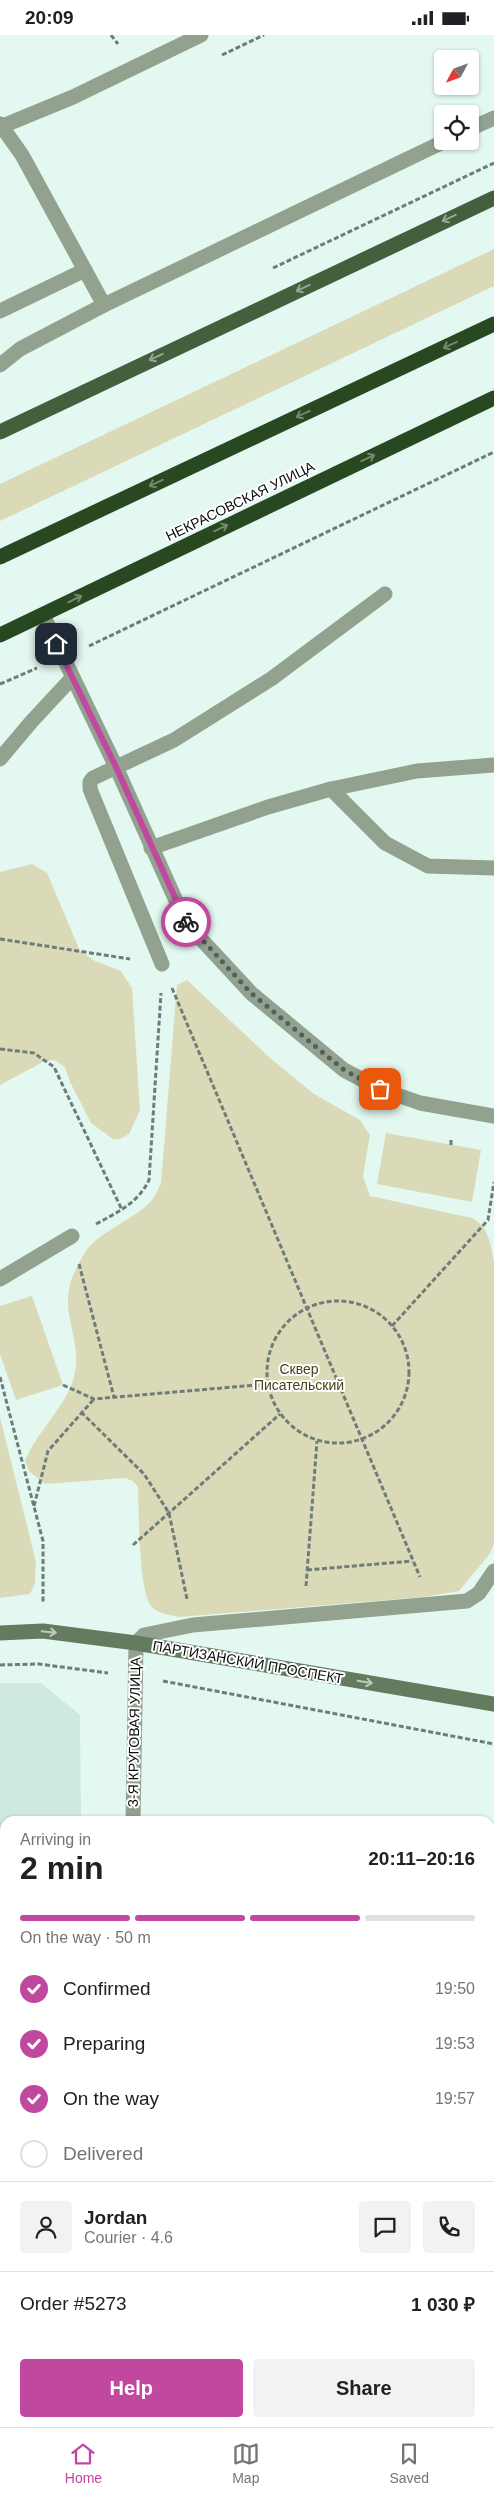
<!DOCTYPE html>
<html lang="en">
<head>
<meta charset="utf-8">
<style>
	body { margin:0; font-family:Helvetica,sans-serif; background:#f2f2f2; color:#202124; height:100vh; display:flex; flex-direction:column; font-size:19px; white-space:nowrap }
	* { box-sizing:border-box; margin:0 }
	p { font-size:16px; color:#757577 }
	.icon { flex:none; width:28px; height:28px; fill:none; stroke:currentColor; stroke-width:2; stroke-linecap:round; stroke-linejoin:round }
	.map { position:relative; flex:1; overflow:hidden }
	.sheet { position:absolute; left:0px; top:1781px; width:495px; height:611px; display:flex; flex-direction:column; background:#fff; border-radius:15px 15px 0 0; box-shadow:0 1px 4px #0004 }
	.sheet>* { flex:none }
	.needle { width:32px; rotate:229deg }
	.tools { position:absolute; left:434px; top:15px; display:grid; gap:10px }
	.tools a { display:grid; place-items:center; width:45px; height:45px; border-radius:5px; background:#fff; box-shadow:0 1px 4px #0004; font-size:25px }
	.pin { position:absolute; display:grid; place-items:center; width:42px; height:42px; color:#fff; margin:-21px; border-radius:10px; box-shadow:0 2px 8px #0006 }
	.courier { position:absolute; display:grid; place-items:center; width:50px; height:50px; margin:-25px; border:4px solid #c0489e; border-radius:50%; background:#fff; color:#222; box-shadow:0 1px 6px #0007 }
	.head em { font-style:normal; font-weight:600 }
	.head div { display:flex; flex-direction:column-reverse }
	.head { display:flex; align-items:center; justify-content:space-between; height:85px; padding:0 20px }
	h1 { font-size:32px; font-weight:600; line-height:38px }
	.bar { display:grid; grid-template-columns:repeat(4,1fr); gap:8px 5px; align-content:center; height:60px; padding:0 20px }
	.bar i { height:6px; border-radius:4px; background:#e0e0e0 }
	.bar .selected { background:#c0489e }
	.bar p { grid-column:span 4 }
	.line { display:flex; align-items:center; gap:12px; padding:0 20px; border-top:1px solid #e0e0e0 }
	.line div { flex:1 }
	.round { display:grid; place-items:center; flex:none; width:52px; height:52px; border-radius:5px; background:#f2f2f2 }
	ol { padding:0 20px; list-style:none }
	li { display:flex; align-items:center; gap:15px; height:55px }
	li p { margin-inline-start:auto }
	li .icon { padding:5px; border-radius:50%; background:#c0489e; color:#fff; stroke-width:4 }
	li:last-child { color:#757577 }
	li i { width:28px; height:28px; border:2px solid #e0e0e0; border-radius:50% }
	.cta { display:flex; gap:10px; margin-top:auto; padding:10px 20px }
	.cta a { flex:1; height:58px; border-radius:5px; background:#c0489e; color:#fff; font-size:20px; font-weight:600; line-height:58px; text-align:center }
	.cta a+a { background:#f2f2f2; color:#202124 }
	.status { display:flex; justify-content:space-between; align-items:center; height:35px; padding:0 25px; background:#fff; direction:ltr }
	.status svg { height:14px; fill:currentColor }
	.menu { display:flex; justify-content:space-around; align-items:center; height:70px; border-top:1px solid #e0e0e0; background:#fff; font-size:14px; color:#757577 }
	.menu a { display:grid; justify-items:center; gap:2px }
	.menu .selected { color:#c0489e }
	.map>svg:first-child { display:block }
	.built { fill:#ceeae0 }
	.green { fill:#dadab8 }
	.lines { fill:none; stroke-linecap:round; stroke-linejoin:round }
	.path { stroke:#6f7c78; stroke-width:3; stroke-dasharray:5 2.5; stroke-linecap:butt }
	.lane { stroke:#92a28f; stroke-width:15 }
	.street { stroke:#92a28f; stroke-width:15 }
	.secondary { stroke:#647b5f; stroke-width:15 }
	.primary { stroke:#435f3e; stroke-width:15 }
	.highway { stroke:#284821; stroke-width:15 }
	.oneway { stroke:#98a795 }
	.oneway2 { stroke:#73886f }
	.oneway3 { stroke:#c1cabf }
	.done { stroke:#545f5c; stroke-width:5; stroke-dasharray:0 9 }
	.route { stroke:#c0489e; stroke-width:6 }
	.labels { text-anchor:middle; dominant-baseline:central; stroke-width:4; stroke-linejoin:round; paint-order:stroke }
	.street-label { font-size:14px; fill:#070d0b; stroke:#fff }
	.park-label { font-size:14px; fill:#454318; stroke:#fff }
</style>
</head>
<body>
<div class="status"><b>20:09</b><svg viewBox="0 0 49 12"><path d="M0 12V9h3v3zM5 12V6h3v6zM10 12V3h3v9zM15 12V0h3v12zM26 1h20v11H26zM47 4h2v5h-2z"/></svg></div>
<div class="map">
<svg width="494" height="2392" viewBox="0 0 494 2392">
	<rect width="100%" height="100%" fill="#e3f8f1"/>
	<polygon class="built" points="0,1648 41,1648 80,1680 81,1786 5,1786 5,1997 0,1999"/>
	<g class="green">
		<polygon points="494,214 494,251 0,486 0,449"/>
		<polygon points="32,829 47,838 80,916 95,926 121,936 132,953 140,1075 129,1099 120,1104 113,1104 91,1088 70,1047 65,1032 54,1025 43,1027 0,1050 0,837"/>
		<path d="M187,945L270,1023L314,1059L360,1085L370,1100L363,1141L370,1161L472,1183C489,1192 490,1208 494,1226V1509L489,1520L459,1556L424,1562L179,1582C170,1580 160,1579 153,1573C138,1562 139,1474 138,1452L133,1446L125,1443L45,1449L29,1436L25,1426C38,1394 70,1368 75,1337C80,1313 68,1289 68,1266C67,1251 76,1232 84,1219C96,1197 138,1183 152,1165C156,1160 158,1153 161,1148L177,950Z"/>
		<polygon points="386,1098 481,1115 472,1167 377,1149"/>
		<polygon points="32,1261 63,1350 16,1365 0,1319 0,1271"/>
		<polygon points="0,1382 36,1527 35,1548 30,1559 0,1563"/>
		<polygon points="494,2262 494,2392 437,2392 433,2388 490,2388 490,2264"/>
	</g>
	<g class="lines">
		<g class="path">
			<polyline points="111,0 118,9"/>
			<polyline points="222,20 264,0"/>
			<polyline points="273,233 494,128"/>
			<polyline points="89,611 494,417"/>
			<polyline points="0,649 37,633"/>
			<polyline points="0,904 130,924"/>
			<polyline points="172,953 420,1542"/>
			<polyline points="0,1014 34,1018 54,1032 122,1175"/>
			<polyline points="451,1110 451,1103"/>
			<path d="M96,1189C118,1177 138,1168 149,1145L161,958"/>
			<polyline points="79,1229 114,1362"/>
			<circle cx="338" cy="1337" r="71"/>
			<polyline points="392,1291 488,1185 494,1147"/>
			<polyline points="0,1342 43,1506 43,1568"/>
			<polyline points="63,1350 94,1364 268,1349"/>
			<polyline points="81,1377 144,1439 169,1478 187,1564"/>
			<polyline points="34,1471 48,1416 94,1364"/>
			<polyline points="133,1510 280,1379"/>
			<polyline points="307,1535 412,1526"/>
			<polyline points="306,1551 317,1406"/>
			<polyline points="0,1630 39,1629 108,1638"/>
			<polyline points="163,1646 494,1709"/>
		</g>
		<g class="lane">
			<polyline points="0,89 22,120 104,270 20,314 0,330"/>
			<polyline points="0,92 73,62 201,0"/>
			<polyline points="470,94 494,83"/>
			<polyline points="104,270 445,106"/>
			<polyline points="0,276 85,235"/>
			<polyline points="43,580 116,732 186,888 251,958 344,1035 380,1054 420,1068 494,1081"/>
			<polyline points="0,724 32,686 72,643"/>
			<polyline points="331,754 385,808 428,831 494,833"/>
			<polyline points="151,813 268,772 331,754 417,736 494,730"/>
			<polyline points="162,929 90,754 90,747 93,743 174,705 271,644 385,559"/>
			<polyline points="0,1244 72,1201"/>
			<polyline points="136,1608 144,1600 193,1590 467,1566 479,1558 494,1536"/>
			<polyline points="0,1825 5,1825"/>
			<polyline points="0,1968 5,1968"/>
			<polyline points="0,2344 5,2342"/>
		</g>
		<g class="street">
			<polyline points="133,1786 136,1608"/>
			<polyline points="490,2129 494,2126"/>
			<polyline points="128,2388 129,2392"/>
			<polyline points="209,2392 215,2388"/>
		</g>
		<polyline class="secondary" points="0,1598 43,1596 136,1608 494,1669"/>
		<polyline class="primary" points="0,397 494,163"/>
		<g class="highway">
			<polyline points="0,522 494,289"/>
			<polyline points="0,600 494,363"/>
		</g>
	</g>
	<defs><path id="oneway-shaft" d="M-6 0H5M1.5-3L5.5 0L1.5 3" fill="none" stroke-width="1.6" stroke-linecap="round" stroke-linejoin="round" transform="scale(1.25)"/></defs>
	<g class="oneway">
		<use href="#oneway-shaft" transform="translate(449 183) rotate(155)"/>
		<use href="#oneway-shaft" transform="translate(303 253) rotate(155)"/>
		<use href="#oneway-shaft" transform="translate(156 322) rotate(155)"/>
	</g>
	<g class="oneway2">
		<use href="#oneway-shaft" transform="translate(450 310) rotate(155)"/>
		<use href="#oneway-shaft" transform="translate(303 379) rotate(155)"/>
		<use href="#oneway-shaft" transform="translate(368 423) rotate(-25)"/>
		<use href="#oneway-shaft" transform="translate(156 448) rotate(155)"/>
		<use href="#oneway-shaft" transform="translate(221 493) rotate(-26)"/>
		<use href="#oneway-shaft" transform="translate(75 564) rotate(-26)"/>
	</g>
	<g class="oneway3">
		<use href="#oneway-shaft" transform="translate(49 1597) rotate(6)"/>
		<use href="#oneway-shaft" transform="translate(365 1647) rotate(10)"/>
	</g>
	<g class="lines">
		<polyline class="done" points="186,887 251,958 344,1035 380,1054"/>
		<polyline class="route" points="56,609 116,732 186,887"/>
	</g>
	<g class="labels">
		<g class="street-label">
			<text transform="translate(240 466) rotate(-26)">НЕКРАСОВСКАЯ УЛИЦА</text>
			<text transform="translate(248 1627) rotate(10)">ПАРТИЗАНСКИЙ ПРОСПЕКТ</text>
			<text transform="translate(134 1697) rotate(-89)">3-Я КРУГОВАЯ УЛИЦА</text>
		</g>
		<g class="park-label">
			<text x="299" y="1334">Cквер<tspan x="299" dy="16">Писательский</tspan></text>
		</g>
	</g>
</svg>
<div class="tools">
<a><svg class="needle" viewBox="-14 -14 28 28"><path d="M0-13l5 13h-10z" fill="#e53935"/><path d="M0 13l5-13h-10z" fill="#757577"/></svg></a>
<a><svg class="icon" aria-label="locate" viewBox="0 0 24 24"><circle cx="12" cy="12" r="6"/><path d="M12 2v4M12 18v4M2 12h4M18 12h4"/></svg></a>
</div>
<div class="pin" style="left:380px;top:1054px;background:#ea580c"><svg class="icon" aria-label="bag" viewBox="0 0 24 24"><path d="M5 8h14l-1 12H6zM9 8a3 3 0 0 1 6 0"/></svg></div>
<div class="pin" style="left:56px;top:609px;background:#1f2937"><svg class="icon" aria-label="home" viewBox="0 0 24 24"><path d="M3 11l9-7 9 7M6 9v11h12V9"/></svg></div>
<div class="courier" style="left:186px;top:887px"><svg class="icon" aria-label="bike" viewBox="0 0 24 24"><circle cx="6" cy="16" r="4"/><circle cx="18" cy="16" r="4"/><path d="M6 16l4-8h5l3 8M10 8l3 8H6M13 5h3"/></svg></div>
<section class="sheet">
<div class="head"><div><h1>2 min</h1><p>Arriving in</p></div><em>20:11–20:16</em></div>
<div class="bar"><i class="selected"></i><i class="selected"></i><i class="selected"></i><i></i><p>On the way · 50 m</p></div>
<ol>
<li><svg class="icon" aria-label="check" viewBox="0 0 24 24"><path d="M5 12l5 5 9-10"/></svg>Confirmed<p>19:50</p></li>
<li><svg class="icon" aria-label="check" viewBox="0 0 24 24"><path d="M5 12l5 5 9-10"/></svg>Preparing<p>19:53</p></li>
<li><svg class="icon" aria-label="check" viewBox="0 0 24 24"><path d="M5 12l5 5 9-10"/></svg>On the way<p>19:57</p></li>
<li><i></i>Delivered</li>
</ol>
<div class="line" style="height:90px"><a class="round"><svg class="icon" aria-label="person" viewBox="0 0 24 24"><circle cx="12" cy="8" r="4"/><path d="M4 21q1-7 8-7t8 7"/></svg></a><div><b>Jordan</b><p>Courier · 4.6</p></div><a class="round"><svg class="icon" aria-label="chat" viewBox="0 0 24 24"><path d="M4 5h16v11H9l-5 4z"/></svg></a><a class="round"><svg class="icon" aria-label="phone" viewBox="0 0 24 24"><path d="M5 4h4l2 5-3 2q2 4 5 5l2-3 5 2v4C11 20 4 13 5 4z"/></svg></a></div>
<div class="line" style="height:65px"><div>Order #5273</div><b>1 030 ₽</b></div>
<div class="cta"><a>Help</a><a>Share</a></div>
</section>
</div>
<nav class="menu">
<a class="selected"><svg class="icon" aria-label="home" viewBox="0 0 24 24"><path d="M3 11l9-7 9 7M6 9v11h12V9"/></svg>Home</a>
<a><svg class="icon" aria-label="map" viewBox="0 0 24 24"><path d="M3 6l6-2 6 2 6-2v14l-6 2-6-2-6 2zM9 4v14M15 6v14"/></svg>Map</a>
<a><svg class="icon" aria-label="saved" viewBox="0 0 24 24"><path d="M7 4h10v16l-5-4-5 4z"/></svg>Saved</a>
</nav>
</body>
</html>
